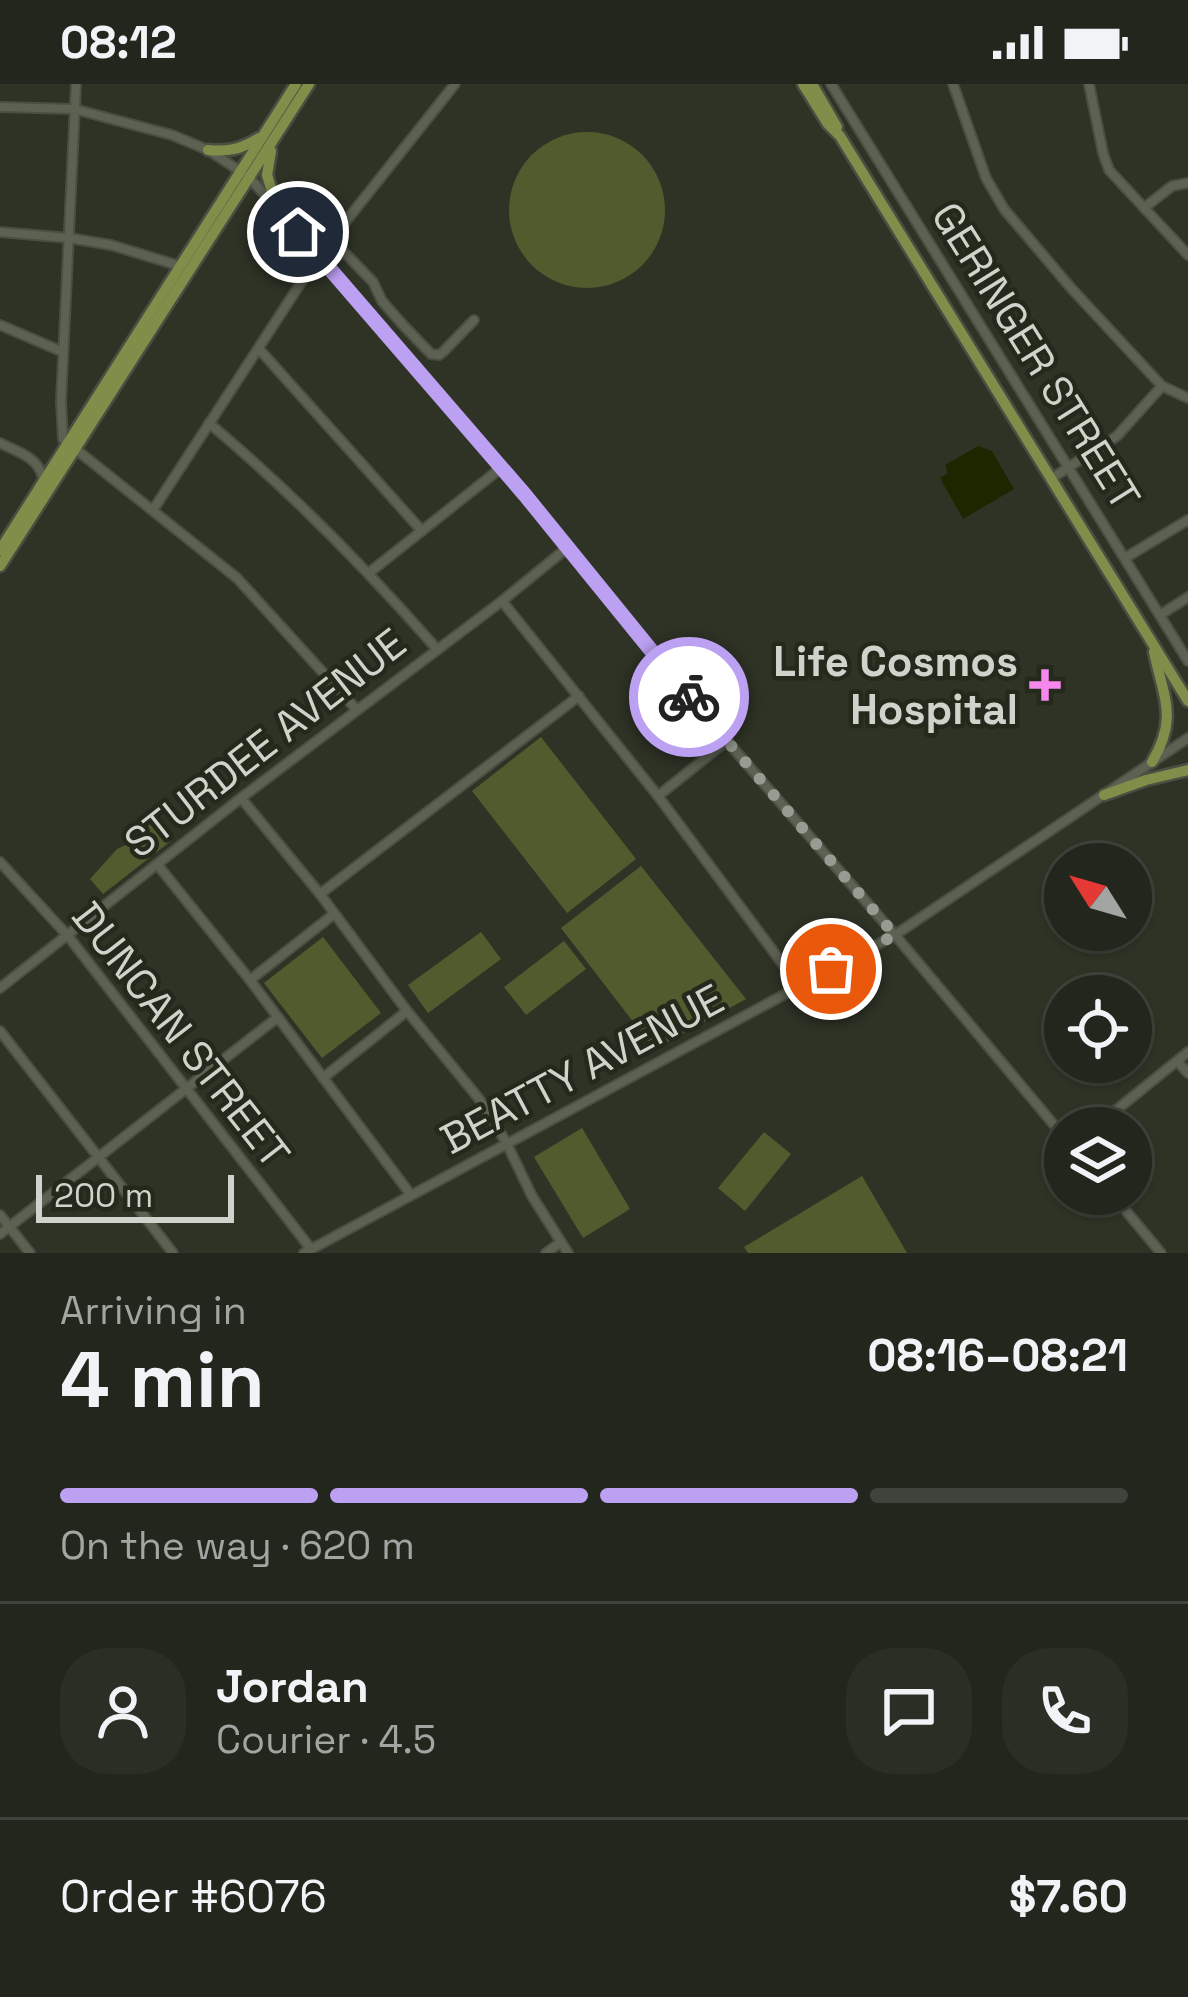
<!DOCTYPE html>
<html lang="en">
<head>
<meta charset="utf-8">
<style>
	body { margin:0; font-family:"Space Grotesk",sans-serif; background:#2b2e25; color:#f1f3f6; height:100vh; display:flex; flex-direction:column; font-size:45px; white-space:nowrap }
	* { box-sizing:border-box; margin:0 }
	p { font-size:39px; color:#a3a5a3 }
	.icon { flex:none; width:66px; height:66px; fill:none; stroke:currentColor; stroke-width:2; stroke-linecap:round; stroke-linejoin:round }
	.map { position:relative; height:1169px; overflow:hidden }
	.details { display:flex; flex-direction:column; background:#23261c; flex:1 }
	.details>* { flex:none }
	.needle { width:78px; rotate:307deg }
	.buttons { position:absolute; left:1044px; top:759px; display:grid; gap:24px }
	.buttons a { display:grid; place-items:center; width:108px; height:108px; border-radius:50%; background:#23261c; box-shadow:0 3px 9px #0004,0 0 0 3px #40433b; font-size:60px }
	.scale { position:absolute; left:36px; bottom:30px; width:198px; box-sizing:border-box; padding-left:12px; border:6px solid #d0d3cb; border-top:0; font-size:33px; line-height:42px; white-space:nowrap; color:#d0d3cb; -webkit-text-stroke:9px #25291c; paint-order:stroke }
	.pin { position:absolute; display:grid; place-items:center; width:102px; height:102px; color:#fff; margin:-51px; border:6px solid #fff; border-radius:50%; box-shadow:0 3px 12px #0007 }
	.courier { position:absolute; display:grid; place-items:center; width:120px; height:120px; margin:-60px; border:9px solid #bca0f2; border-radius:50%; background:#fff; color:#222; box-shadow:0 3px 15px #0007 }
	.head em { font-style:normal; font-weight:700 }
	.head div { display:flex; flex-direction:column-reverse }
	.head { display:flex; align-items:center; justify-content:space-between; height:204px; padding:0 60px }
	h1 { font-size:78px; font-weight:700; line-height:90px }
	.bar { display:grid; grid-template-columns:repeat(4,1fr); gap:18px 12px; align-content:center; height:144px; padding:0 60px }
	.bar i { height:15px; border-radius:9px; background:#40433b }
	.bar .current { background:#bca0f2 }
	.bar p { grid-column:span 4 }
	.line { display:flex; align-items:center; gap:30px; padding:0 60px; border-top:3px solid #40433b }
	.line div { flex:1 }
	.round { display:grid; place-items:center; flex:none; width:126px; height:126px; border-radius:48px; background:#2b2e25 }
	.status { display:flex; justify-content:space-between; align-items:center; height:84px; padding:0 60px; background:#23261c; direction:ltr }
	.status svg { height:33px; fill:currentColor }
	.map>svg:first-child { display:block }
	.green { fill:#515c2e }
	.water { fill:#1e2600 }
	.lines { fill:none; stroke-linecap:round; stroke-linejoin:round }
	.minor-casing { stroke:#4b4f43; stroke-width:12 }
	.major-casing { stroke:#4b4f43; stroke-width:15 }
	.minor { stroke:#5d6152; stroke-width:8 }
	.major { stroke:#7f8f4a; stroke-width:10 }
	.done { stroke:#989b91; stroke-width:12; stroke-dasharray:0 21.6 }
	.route { stroke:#bca0f2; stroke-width:15 }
	.poi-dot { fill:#f688ed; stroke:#25291c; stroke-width:4.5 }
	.labels { text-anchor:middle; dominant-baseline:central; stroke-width:9; stroke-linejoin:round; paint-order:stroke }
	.street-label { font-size:42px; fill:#d0d3cb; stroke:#25291c }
	.poi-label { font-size:42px; font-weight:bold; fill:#d0d3cb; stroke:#25291c; text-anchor:end }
</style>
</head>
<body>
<div class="status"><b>08:12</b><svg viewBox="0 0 49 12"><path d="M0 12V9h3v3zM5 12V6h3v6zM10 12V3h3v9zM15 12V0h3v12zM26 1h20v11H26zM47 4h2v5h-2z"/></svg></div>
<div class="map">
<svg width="1188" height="1169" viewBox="0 0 1188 1169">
	<rect width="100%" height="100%" fill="#2f3326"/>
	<g class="green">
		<circle cx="587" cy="126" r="78"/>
		<polygon points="541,653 636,775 567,829 472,707"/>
		<polygon points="151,739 171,757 103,810 90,795 117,765 137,756"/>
		<polygon points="641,782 746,915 654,965 561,844"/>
		<polygon points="481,848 501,875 428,929 408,901"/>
		<polygon points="323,853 381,929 322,974 264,899"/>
		<polygon points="564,857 586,885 526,931 504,903"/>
		<polygon points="582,1044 630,1125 583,1154 534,1073"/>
		<polygon points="764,1048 791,1070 745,1127 718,1104"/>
		<polygon points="862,1092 907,1169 748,1169 744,1163"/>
	</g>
	<polygon class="water" points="978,362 992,367 1014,405 963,435 940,394 948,389 945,381"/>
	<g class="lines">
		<defs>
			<g id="minor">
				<polyline points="76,0 61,318 63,355 237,494 357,626"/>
				<polyline points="831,0 1188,577"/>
				<polyline points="953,0 986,94 1004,125 1071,204 1162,302 1188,314"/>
				<polyline points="1089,0 1103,69 1109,86 1188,171"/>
				<polyline points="0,23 74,25 172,51 208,66 249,93 525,411 675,597 895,851 1065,1054"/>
				<polyline points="1144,124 1172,102 1188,99"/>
				<polyline points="0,148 69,154 111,161 180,182"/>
				<polyline points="326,178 344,168 373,198 382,217 403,241 431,270 439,271 443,268 474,236"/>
				<polyline points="0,241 63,268"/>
				<polyline points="259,265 422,447"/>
				<path d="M209,339C291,408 365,483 436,564"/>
				<path d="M0,359C18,368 38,373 43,394"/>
				<polyline points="1052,394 1117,352 1162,302"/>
				<polyline points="153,426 319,171 455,0"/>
				<polyline points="1125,474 1188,436"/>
				<polyline points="370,488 501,384"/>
				<polyline points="502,517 658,712 799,902"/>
				<polyline points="1160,531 1188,513"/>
				<polyline points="658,712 728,656"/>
				<polyline points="241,714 320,810 407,927 480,1016 506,1058 532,1112 568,1169"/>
				<polyline points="0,778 68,852 311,1165"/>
				<polyline points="157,780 250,896 411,1111"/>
				<polyline points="320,810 579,612"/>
				<polyline points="250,896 334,830"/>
				<polyline points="0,904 241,714 502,517 567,464"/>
				<polyline points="0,947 173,1169"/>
				<polyline points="1177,977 1188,989"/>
				<polyline points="323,994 407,927"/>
				<polyline points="1094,1044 1188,968"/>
				<polyline points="1112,1110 1161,1169"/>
				<polyline points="0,1131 30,1169"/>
				<polyline points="0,1150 278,933"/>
				<polyline points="304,1169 895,851 1188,654"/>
				<polyline points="546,1169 561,1158"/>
			</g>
			<g id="major">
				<polyline points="803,0 828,40 840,52 1188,617"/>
				<polyline points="812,0 837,43"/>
				<path d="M208,66C229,68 241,65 259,54"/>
				<polyline points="271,67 267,91 277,124"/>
				<polyline points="0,466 296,0"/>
				<polyline points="0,482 309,0"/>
				<path d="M1152,678C1178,634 1164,615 1154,568"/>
				<polyline points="1104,711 1146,696 1188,686"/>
			</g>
		</defs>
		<use href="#minor" class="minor-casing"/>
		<use href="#major" class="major-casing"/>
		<use href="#minor" class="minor"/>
		<use href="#major" class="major"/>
	</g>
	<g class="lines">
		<polyline class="done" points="689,613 895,851 831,885"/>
		<polyline class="route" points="298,148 525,411 689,613"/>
	</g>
	<path class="poi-dot" d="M1039 583h12v12h12v12h-12v12h-12v-12h-12v-12h12z"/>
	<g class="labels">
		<g class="street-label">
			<text transform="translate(1036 272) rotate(58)">GERINGER STREET</text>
			<text transform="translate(265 659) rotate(-38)">STURDEE AVENUE</text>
			<text transform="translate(181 951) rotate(52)">DUNCAN STREET</text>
			<text transform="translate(582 985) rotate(-28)">BEATTY AVENUE</text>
		</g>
		<g class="poi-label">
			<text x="1018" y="577">Life Cosmos<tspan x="1018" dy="48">Hospital</tspan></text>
		</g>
	</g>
</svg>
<div class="buttons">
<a><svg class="needle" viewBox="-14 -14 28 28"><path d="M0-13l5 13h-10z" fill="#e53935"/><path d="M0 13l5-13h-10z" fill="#a3a5a3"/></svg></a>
<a><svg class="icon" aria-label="locate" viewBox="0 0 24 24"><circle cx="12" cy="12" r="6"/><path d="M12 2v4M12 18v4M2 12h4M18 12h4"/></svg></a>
<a><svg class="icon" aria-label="layers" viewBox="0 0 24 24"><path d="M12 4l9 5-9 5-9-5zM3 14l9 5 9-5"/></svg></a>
</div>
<div class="scale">200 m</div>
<div class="pin" style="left:831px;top:885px;background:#ea580c"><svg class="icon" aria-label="bag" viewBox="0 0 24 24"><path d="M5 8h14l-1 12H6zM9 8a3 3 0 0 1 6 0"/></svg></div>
<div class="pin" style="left:298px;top:148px;background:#1f2937"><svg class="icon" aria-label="home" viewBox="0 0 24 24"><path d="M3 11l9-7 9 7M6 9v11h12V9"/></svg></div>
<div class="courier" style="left:689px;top:613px"><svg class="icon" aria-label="bike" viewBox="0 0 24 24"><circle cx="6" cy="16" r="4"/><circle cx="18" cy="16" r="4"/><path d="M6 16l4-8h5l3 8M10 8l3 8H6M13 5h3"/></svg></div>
</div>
<section class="details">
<div class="head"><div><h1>4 min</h1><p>Arriving in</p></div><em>08:16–08:21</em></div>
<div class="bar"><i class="current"></i><i class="current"></i><i class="current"></i><i></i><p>On the way · 620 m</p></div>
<div class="line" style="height:216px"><a class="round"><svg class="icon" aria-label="person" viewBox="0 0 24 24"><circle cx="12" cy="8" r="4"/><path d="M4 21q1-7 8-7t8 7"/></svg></a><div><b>Jordan</b><p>Courier · 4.5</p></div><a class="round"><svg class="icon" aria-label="chat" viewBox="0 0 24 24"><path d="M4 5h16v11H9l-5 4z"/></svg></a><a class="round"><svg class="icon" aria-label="phone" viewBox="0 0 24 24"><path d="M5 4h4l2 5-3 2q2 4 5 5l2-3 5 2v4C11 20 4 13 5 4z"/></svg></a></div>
<div class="line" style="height:156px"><div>Order #6076</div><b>$7.60</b></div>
</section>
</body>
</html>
